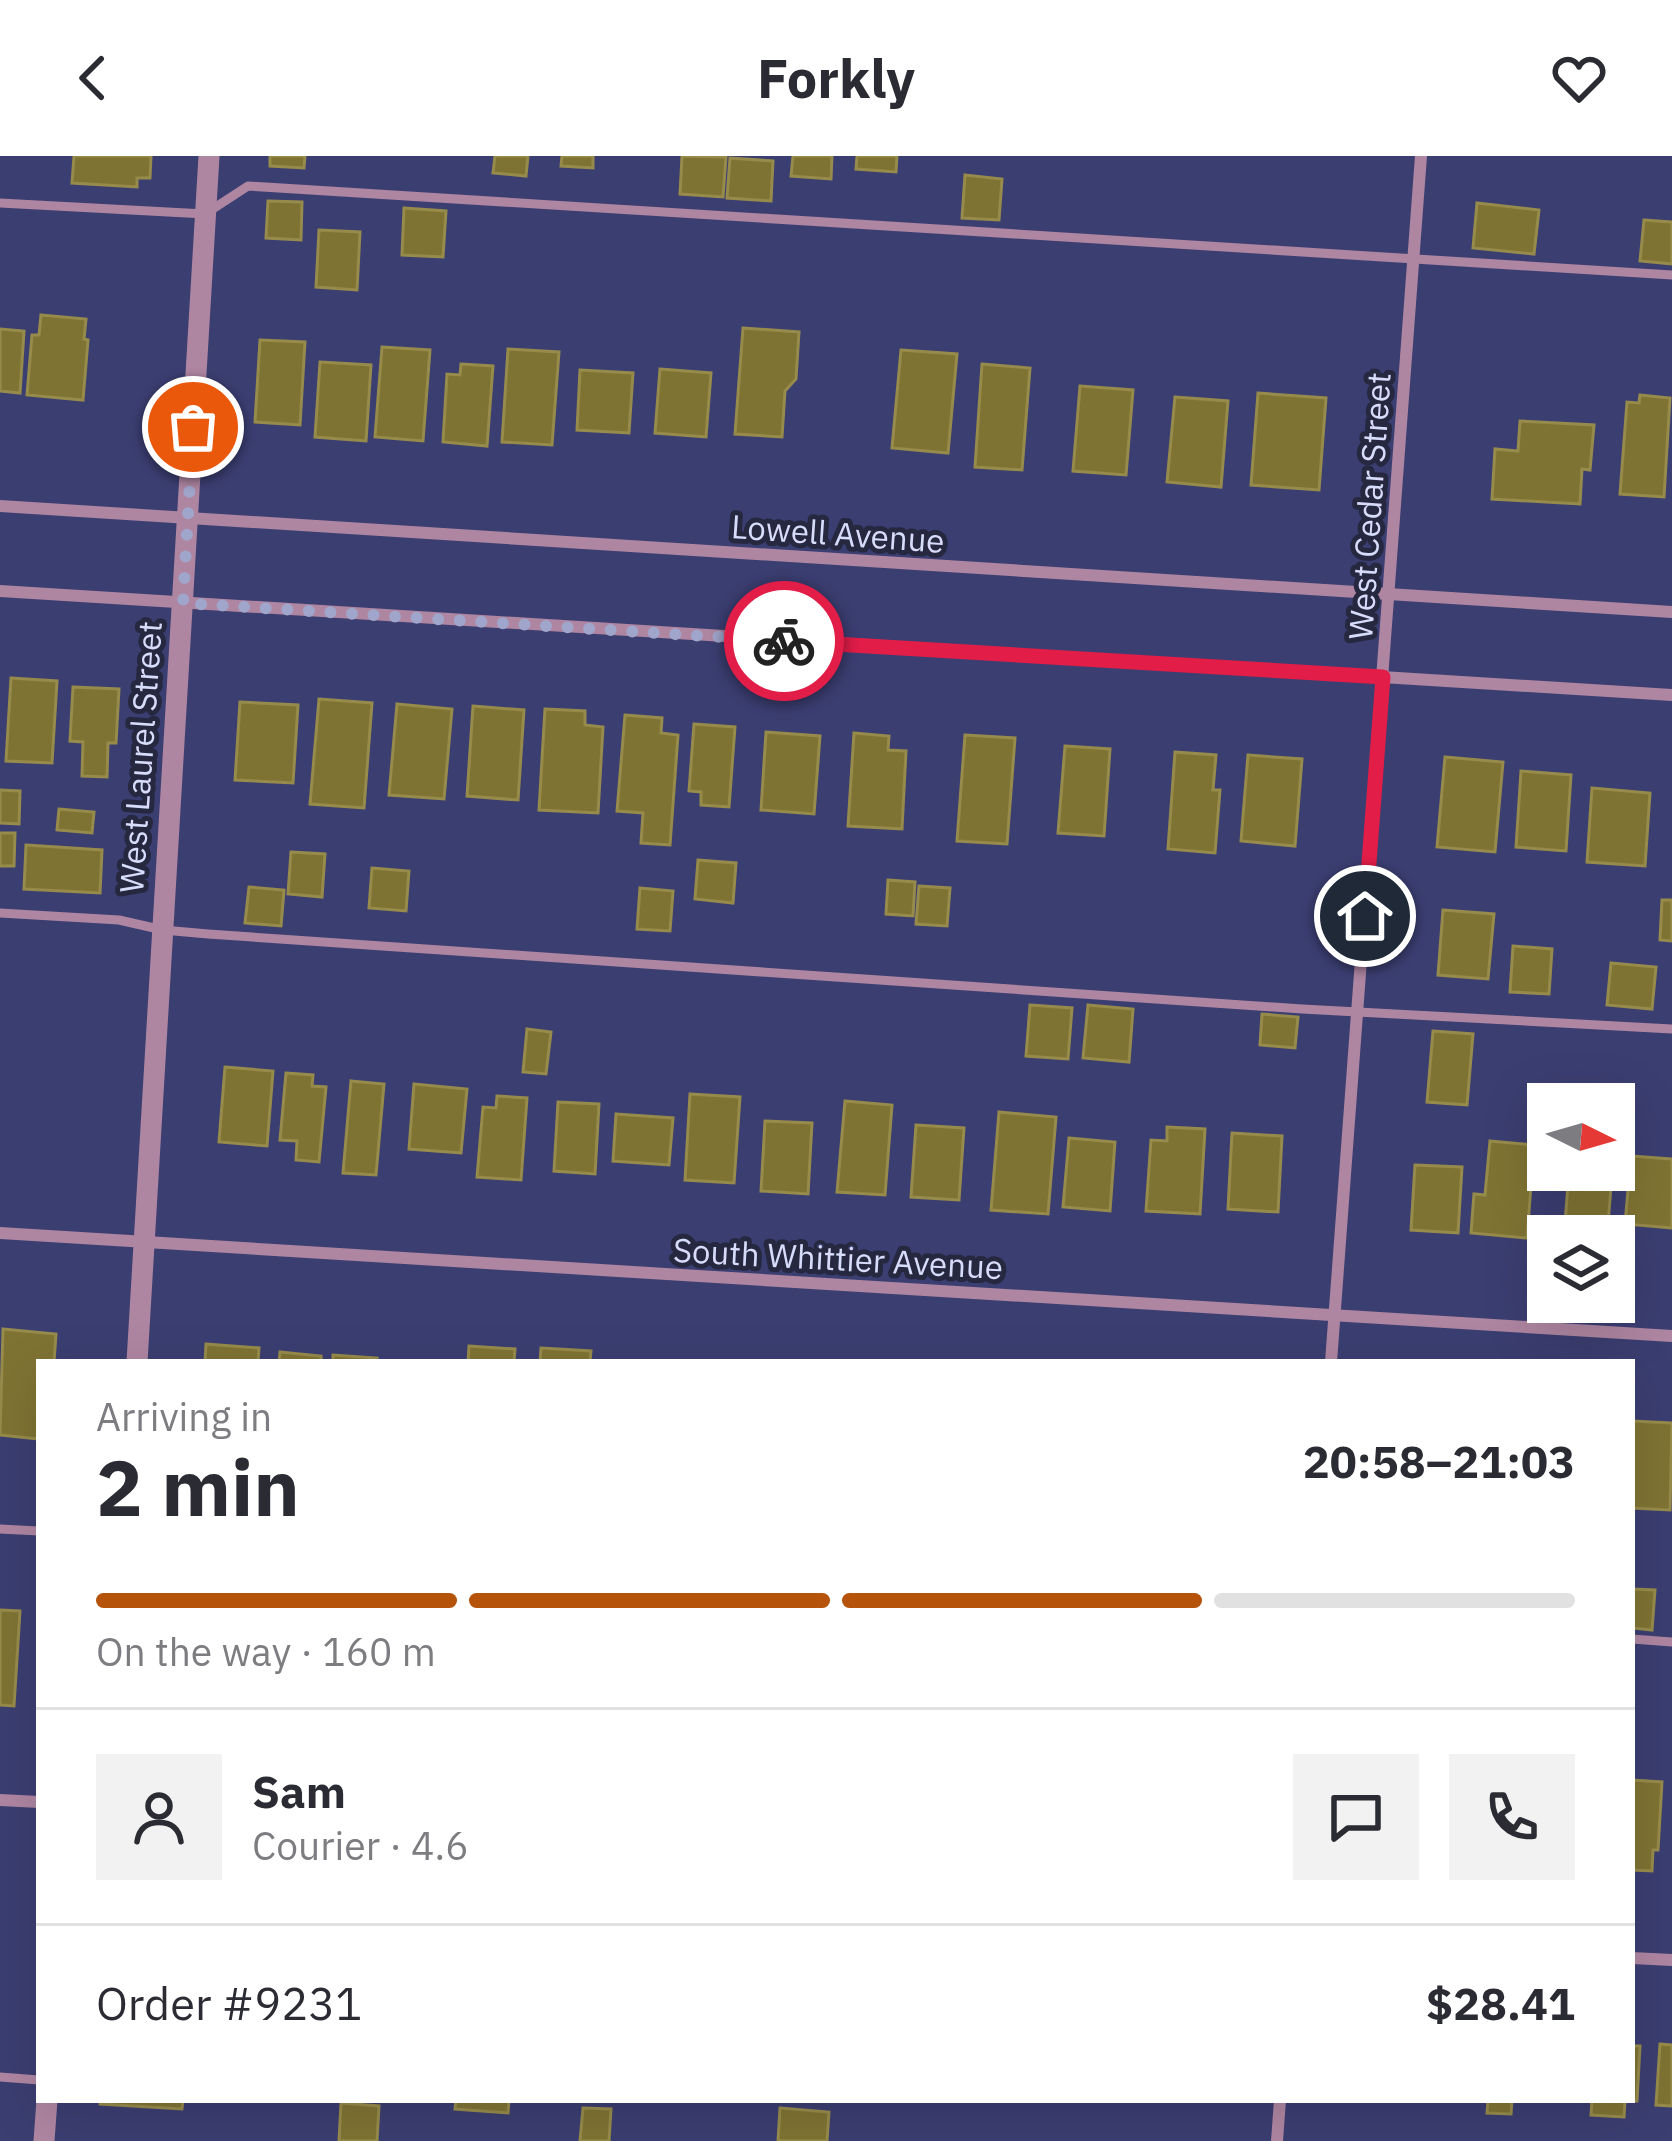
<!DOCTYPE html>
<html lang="en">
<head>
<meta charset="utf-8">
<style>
	body { margin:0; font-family:"IBM Plex Sans",sans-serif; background:#f2f2f3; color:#2b2b33; height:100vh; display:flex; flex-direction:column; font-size:45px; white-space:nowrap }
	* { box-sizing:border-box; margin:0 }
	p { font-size:39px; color:#7c7c81 }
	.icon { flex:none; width:66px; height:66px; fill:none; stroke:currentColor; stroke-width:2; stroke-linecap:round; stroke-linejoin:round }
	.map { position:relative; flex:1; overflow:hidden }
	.side { position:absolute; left:36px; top:1203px; width:1599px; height:744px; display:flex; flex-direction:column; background:#fff; border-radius:0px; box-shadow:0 12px 48px #0002 }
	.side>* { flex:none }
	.needle { width:78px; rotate:95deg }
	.fabs { position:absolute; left:1527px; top:927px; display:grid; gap:24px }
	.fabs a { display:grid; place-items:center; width:108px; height:108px; border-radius:0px; background:#fff; box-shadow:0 12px 48px #0002; font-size:60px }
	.pin { position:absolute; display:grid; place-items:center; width:102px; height:102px; color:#fff; margin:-51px; border:6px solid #fff; border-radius:50%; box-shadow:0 3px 12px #0007 }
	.courier { position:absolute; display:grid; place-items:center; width:120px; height:120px; margin:-60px; border:9px solid #e11d48; border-radius:50%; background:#fff; color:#222; box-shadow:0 3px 15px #0007 }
	.head em { font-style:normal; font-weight:700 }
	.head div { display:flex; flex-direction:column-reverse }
	.head { display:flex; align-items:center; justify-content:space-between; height:204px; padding:0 60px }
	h1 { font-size:78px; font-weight:700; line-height:90px }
	.bar { display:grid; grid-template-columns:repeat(4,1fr); gap:18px 12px; align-content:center; height:144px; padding:0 60px }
	.bar i { height:15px; border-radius:9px; background:#e1e1e2 }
	.bar .on { background:#b45309 }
	.bar p { grid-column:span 4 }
	.line { display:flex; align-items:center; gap:30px; padding:0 60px; border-top:3px solid #e1e1e2 }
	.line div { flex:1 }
	.round { display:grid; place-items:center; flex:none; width:126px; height:126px; border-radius:0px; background:#f2f2f3 }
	header { display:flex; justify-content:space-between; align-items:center; height:156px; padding:0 60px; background:#fff; font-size:54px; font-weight:700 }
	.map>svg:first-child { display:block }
	.building { fill:#7f7333; stroke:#978b4b; stroke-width:3 }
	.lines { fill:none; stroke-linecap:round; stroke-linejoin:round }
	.service { stroke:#af86a2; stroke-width:9 }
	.minor { stroke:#af86a2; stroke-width:12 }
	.tertiary { stroke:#af86a2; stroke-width:21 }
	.done { stroke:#a0a5cb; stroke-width:12; stroke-dasharray:0 21.6 }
	.route { stroke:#e11d48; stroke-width:15 }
	.labels { text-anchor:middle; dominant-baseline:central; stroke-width:10; stroke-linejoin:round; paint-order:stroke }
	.street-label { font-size:33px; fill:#d7dcfb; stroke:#262840 }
</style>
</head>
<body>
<header><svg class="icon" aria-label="back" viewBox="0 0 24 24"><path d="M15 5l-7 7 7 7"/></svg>Forkly<svg class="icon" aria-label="heart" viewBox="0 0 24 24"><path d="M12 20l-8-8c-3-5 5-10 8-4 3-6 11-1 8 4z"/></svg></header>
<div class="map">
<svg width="1672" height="1985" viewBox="0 0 1672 1985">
	<rect width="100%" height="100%" fill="#3b3e71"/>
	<g class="building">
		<polygon points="74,0 151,0 150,22 137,22 137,31 72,27"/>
		<polygon points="270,0 305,0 304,12 270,10"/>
		<polygon points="495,0 528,0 526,20 493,17"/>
		<polygon points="562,0 593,0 593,12 561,10"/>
		<polygon points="682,0 726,1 723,41 680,38"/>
		<polygon points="793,0 832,0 831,23 791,20"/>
		<polygon points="857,0 897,0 896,16 856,13"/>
		<polygon points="730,2 773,5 771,45 727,42"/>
		<polygon points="965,19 1002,23 999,64 962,62"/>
		<polygon points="268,45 302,46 301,84 266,82"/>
		<polygon points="1477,47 1539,54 1534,98 1473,92"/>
		<polygon points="404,52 446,55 443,101 402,99"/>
		<polygon points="1644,64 1672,66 1672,108 1640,105"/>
		<polygon points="319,74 360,76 357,134 316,131"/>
		<polygon points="41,159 86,163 84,183 88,184 83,244 27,239 32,179 39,179"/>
		<polygon points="743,172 799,176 796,223 785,235 782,281 735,278"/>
		<polygon points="0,173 24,175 20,237 0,235"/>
		<polygon points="260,184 305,186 300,269 255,266"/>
		<polygon points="382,191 430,194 423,285 375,281"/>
		<polygon points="508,193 559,196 552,289 502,286"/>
		<polygon points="901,194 957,198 948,297 892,292"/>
		<polygon points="320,206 371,209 366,285 315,281"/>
		<polygon points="461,208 493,210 487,290 443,286 447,218 460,219"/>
		<polygon points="982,208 1030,212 1022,314 975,311"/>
		<polygon points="660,213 711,217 706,281 655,277"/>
		<polygon points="580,214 633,217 629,277 577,274"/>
		<polygon points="1080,230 1133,234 1126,319 1073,315"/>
		<polygon points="1258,237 1326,242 1319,334 1251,329"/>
		<polygon points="1640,239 1670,242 1664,341 1620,338 1627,246 1639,247"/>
		<polygon points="1175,241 1228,245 1221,331 1167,326"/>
		<polygon points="1520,265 1594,269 1590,314 1582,313 1580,348 1492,343 1495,293 1518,295"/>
		<polygon points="11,522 57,525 52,607 6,605"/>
		<polygon points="73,531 119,533 116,587 108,587 107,621 82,620 83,586 70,585"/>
		<polygon points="319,543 372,547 364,652 310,648"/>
		<polygon points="240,546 298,549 293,627 235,624"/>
		<polygon points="397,548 452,553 444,643 389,639"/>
		<polygon points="473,550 524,554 518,644 467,640"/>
		<polygon points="545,553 585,555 585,569 603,571 598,657 539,654"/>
		<polygon points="625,559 662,562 661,577 678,579 670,689 641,687 643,657 617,655"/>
		<polygon points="694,568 735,571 729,651 701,649 701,636 689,635"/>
		<polygon points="766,576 820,580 814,658 761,654"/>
		<polygon points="854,577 889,580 888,594 906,595 902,673 848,670"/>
		<polygon points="965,579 1015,582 1007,688 957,685"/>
		<polygon points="1065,590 1110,593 1104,680 1058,677"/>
		<polygon points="1175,596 1216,599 1213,634 1220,634 1215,697 1168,693"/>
		<polygon points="1248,599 1302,603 1295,690 1241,685"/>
		<polygon points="1445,601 1503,606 1495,696 1437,691"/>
		<polygon points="1521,615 1571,619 1566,695 1516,691"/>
		<polygon points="1592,632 1650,637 1645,710 1587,706"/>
		<polygon points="0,634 20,635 19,668 0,667"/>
		<polygon points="59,653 94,656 92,677 57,674"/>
		<polygon points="0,677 15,677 14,710 0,710"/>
		<polygon points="26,689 102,694 100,737 24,733"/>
		<polygon points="291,696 325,698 322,741 288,738"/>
		<polygon points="698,704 736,707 733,747 695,743"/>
		<polygon points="372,712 409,715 406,755 369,752"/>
		<polygon points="888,724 915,726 913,760 886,758"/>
		<polygon points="919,730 950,732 947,770 916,768"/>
		<polygon points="249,731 284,734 281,770 245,767"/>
		<polygon points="640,732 673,735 670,775 637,773"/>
		<polygon points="1662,744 1672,744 1672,785 1660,784"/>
		<polygon points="1443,754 1494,758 1488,823 1438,819"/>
		<polygon points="1513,790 1552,793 1549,838 1510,836"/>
		<polygon points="1611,807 1656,811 1652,853 1607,849"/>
		<polygon points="1030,849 1072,852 1068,903 1026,900"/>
		<polygon points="1088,849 1133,853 1129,906 1083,902"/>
		<polygon points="1262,858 1298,861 1295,892 1260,889"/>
		<polygon points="527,873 551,876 546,918 523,916"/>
		<polygon points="1433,875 1473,878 1467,949 1427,946"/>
		<polygon points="225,911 273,915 267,990 219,986"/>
		<polygon points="286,917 313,919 312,930 326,931 319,1006 296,1004 297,985 280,984"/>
		<polygon points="351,925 384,928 376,1019 343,1017"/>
		<polygon points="414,928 467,933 461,997 409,993"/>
		<polygon points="690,938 740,941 734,1027 685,1024"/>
		<polygon points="497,940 527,942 521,1024 477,1021 483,951 496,952"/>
		<polygon points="845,945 892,949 885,1039 837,1036"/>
		<polygon points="558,946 599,948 595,1018 554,1015"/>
		<polygon points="999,956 1056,961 1048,1058 991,1054"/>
		<polygon points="616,958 673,962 669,1009 613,1005"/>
		<polygon points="765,965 812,967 808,1038 761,1035"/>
		<polygon points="916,969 964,972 959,1044 911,1041"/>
		<polygon points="1167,971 1205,973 1200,1058 1146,1055 1151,984 1167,985"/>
		<polygon points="1232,977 1282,980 1278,1056 1228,1053"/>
		<polygon points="1069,982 1115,986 1110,1055 1063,1051"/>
		<polygon points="1490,985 1534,989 1527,1082 1471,1077 1474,1038 1485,1039"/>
		<polygon points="1631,1000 1672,1003 1672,1072 1625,1068"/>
		<polygon points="1415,1009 1462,1011 1458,1077 1411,1074"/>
		<polygon points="1569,1016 1612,1019 1607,1080 1564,1080"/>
		<polygon points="3,1173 56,1178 54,1206 39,1206 39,1283 0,1279"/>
		<polygon points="206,1188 259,1192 258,1206 205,1206"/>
		<polygon points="469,1190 515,1193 514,1206 468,1206"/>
		<polygon points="541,1192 591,1195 590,1206 540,1206"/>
		<polygon points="280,1196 321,1200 321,1206 279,1206"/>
		<polygon points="333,1199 377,1202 376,1206 333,1206"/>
		<polygon points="1632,1265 1672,1267 1670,1354 1632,1352"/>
		<polygon points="1632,1433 1655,1434 1652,1474 1632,1472"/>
		<polygon points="0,1454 20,1455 14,1550 0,1549"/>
		<polygon points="1632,1624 1662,1626 1658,1694 1653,1694 1652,1715 1632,1714"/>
		<polygon points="1660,1888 1672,1889 1672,1950 1656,1949"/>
		<polygon points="1632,1890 1640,1890 1637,1945 1625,1945 1624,1961 1591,1959 1592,1944 1632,1944"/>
		<polygon points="100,1944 183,1944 182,1953 100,1948"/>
		<polygon points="456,1944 509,1944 508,1957 455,1953"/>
		<polygon points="1488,1944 1512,1944 1511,1958 1487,1957"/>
		<polygon points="341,1947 379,1950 377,1985 339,1985"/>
		<polygon points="583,1952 611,1953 609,1985 580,1985"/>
		<polygon points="780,1952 829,1956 827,1985 778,1985"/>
	</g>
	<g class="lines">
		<g class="service">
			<polyline points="0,47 205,58 248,30 1672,119"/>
			<polyline points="0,757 119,764 163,774 208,778 1302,853 1672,873"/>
			<polyline points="0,1373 39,1375"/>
			<polyline points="1632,1483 1672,1486"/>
			<polyline points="0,1921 39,1924"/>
		</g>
		<g class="minor">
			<polyline points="0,350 1672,456"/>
			<polyline points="0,435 1672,539"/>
			<polyline points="0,1077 1672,1180"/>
			<polyline points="1331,1206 1421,0"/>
			<polyline points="0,1644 39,1646"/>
			<polyline points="1632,1802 1672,1804"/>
			<polyline points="1277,1985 1280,1944"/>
		</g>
		<g class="tertiary">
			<polyline points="137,1206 209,0"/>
			<polyline points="44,1985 47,1944"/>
		</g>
	</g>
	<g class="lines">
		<polyline class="done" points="193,271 183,447 784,485"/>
		<polyline class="route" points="784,485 1383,521 1365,760"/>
	</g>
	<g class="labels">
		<g class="street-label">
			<text transform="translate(1369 350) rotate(-86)">West Cedar Street</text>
			<text transform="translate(838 377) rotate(4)">Lowell Avenue</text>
			<text transform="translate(140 601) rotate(-86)">West Laurel Street</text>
			<text transform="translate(838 1102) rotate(3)">South Whittier Avenue</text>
		</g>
	</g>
</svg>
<div class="fabs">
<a><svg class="needle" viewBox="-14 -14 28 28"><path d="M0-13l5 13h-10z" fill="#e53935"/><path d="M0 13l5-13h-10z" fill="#7c7c81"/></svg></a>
<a><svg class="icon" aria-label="layers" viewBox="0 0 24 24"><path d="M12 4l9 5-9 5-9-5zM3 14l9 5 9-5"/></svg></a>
</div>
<div class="pin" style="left:193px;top:271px;background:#ea580c"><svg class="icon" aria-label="bag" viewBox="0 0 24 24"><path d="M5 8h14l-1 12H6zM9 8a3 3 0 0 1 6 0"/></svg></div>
<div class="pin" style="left:1365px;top:760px;background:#1f2937"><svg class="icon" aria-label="home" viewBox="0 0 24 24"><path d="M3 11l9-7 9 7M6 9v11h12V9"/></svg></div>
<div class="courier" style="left:784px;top:485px"><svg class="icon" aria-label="bike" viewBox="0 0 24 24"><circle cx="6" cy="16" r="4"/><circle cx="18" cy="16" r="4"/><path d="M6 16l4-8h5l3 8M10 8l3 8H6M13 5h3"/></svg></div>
<section class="side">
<div class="head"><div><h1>2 min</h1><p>Arriving in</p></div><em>20:58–21:03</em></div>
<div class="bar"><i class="on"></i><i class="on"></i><i class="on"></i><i></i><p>On the way · 160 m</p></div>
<div class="line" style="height:216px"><a class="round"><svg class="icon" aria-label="person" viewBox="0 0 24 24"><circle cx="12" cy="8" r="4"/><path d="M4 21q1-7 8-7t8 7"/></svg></a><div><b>Sam</b><p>Courier · 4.6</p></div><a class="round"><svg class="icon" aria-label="chat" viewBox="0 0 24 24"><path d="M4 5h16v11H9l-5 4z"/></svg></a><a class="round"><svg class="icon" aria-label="phone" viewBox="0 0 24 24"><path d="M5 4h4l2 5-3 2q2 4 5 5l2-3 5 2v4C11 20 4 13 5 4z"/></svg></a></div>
<div class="line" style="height:156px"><div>Order #9231</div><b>$28.41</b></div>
</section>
</div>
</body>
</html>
